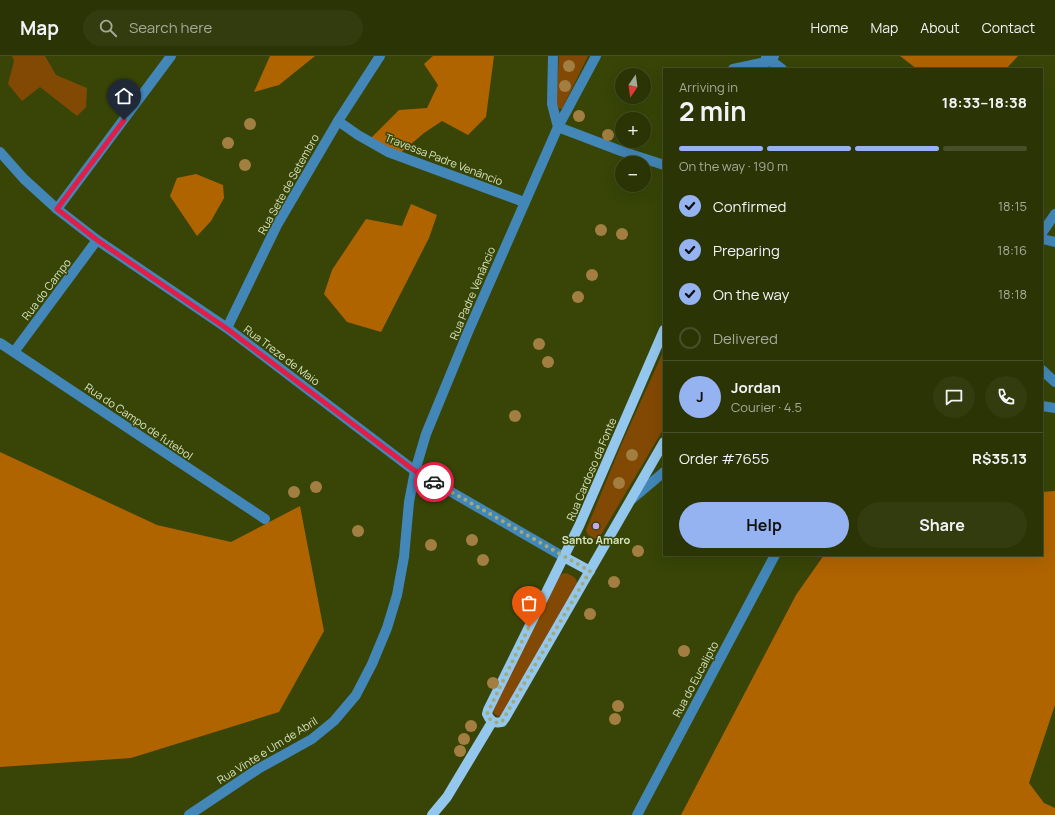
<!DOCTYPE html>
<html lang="en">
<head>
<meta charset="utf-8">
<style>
	body { margin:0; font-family:Manrope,sans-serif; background:#323c0f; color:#f1f3f6; height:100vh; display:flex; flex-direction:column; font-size:15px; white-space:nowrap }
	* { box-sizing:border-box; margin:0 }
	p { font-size:13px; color:#a5aa9a }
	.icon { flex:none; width:22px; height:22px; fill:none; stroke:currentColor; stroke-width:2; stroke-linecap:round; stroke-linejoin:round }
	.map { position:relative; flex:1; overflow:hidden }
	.details { position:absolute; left:663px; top:12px; width:380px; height:488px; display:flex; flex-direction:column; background:#2a3405; border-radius:0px; box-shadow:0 4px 16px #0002,0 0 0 1px #464f27 }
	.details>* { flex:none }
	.needle { width:26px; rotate:193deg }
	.buttons { position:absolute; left:615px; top:12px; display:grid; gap:8px }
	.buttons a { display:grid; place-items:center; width:36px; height:36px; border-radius:50%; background:#2a3405; box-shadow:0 4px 16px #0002,0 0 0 1px #464f27; font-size:20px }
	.pin { position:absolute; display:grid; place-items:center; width:34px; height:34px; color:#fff; margin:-41px -17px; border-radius:50% 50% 50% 0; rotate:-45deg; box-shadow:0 0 4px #0007 }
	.pin .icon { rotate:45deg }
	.courier { position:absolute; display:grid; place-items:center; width:40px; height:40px; margin:-20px; border:3px solid #e11d48; border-radius:50%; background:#fff; color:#222; box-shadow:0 1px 5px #0007 }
	.headline em { font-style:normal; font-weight:700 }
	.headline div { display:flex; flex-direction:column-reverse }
	.headline { display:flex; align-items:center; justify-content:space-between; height:68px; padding:0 16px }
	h1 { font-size:26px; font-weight:700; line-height:30px }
	.bar { display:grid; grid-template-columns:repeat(4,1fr); gap:6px 4px; align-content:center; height:48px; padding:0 16px }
	.bar i { height:5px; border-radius:3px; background:#464f27 }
	.bar .current { background:#95b2f1 }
	.bar p { grid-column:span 4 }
	.line { display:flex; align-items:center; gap:10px; padding:0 16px; border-top:1px solid #464f27 }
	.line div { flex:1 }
	.round { display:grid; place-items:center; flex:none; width:42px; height:42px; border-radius:21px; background:#323c0f }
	ol { padding:0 16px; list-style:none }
	li { display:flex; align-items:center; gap:12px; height:44px }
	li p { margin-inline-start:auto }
	li .icon { padding:4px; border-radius:50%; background:#95b2f1; color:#111; stroke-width:4 }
	li:last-child { color:#a5aa9a }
	li i { width:22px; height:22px; border:2px solid #464f27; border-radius:50% }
	.action { display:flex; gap:8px; margin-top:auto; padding:8px 16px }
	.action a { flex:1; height:46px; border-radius:24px; background:#95b2f1; color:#111; font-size:16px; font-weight:700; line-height:46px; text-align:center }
	.action a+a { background:#323c0f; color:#f1f3f6 }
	header { display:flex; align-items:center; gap:24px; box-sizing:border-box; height:56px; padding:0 20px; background:#2a3405; border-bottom:1px solid #464f27 }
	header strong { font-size:19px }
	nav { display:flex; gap:22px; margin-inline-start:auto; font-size:14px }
	.search { width:280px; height:36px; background:#323c0f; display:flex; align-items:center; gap:10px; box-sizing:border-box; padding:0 14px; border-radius:22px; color:#a5aa9a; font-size:15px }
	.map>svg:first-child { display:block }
	.green { fill:#824904 }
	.forest { fill:#b06400 }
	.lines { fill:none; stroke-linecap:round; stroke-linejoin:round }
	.minor { stroke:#4287b8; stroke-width:10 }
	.major { stroke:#94c7ee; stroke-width:10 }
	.tree { fill:#a27f40 }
	.done { stroke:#9fab7d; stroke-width:4; stroke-dasharray:0 7.2 }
	.route { stroke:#e11d48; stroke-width:5 }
	.poi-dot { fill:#c4a7f1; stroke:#384507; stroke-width:1.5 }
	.labels { text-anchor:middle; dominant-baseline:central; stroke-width:3; stroke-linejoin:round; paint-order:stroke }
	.street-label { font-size:11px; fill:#d6e2bc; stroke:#384507 }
	.poi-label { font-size:11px; font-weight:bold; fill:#d6e2bc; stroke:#384507 }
</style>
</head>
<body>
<header>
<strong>Map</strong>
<div class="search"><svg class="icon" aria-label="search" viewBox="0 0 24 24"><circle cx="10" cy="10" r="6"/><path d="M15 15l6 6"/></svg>Search here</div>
<nav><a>Home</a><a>Map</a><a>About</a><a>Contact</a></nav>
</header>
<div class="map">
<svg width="1055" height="759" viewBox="0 0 1055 759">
	<rect width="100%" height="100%" fill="#384507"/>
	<g class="green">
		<polygon points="12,0 45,0 56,19 87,32 86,51 77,60 40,31 22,45 8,28 14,5"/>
		<polygon points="559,0 588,0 562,53 558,52 556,45"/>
		<path d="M664,294V372L599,482C594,484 587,480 586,474L622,387Z"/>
		<path d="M566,517C573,520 578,522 577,530L502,660C497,661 495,659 492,654L559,521L562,518Z"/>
	</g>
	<g class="forest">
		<polygon points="270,0 315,0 279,29 254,36"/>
		<polygon points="433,0 494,0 486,61 468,79 442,65 424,77 397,100 368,85 399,54 427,52 438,29 424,8"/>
		<polygon points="900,0 1018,0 1006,13 917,13"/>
		<polygon points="196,118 223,129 224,142 211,165 197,180 170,140 177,122"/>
		<polygon points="411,148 437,159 429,182 381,276 347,266 324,238 332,214 366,163 402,170"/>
		<polygon points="0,396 157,469 231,486 300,450 324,575 279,656 131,702 0,711"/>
		<polygon points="1055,435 1055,649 1029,727 1044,747 1055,752 1055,759 681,759 796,539 824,499 1042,499 1042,436"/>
	</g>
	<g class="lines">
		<g class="minor">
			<polyline points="553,0 552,48 558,71"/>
			<polyline points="766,1 782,13"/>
			<polyline points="733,13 771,5 774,0"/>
			<polyline points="338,65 358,79 388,96 524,146"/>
			<polyline points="558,71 596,0"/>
			<polyline points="0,96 24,123 57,153 97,184 227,272 415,415 564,501"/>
			<polyline points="57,153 171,0"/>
			<polyline points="1042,177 1055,158"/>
			<polyline points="1042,183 1055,186"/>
			<polyline points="227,272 277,169 338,65 380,0"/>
			<polyline points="0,287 265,463"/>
			<polyline points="14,296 97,184"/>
			<polyline points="1042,314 1055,326"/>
			<polyline points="1042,350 1055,352"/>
			<polyline points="632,443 664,416"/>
			<polyline points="189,759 258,713 312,683 334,665 356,639 372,608 387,572 397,539 404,501 409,446 415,415 426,378 468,276 558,71 621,95 664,109"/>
			<polyline points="637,759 775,499"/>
		</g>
		<g class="major">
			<path d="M664,274L579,470L488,654L487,658C490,665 494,668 502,666L505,662L664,386"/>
			<polyline points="564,501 590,515"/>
			<polyline points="432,759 447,741 492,666"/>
		</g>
	</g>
	<g class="tree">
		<circle cx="569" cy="10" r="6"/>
		<circle cx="565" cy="30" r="6"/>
		<circle cx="579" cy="60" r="6"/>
		<circle cx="250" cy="68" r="6"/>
		<circle cx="608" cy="79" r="6"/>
		<circle cx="228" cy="87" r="6"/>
		<circle cx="245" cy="109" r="6"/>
		<circle cx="601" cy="174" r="6"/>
		<circle cx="622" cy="178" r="6"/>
		<circle cx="592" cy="219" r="6"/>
		<circle cx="578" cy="241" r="6"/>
		<circle cx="539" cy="288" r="6"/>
		<circle cx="548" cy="306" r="6"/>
		<circle cx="515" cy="360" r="6"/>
		<circle cx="632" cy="399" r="6"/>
		<circle cx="619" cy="427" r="6"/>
		<circle cx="316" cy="431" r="6"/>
		<circle cx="294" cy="436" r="6"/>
		<circle cx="358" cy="475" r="6"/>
		<circle cx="472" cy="484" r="6"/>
		<circle cx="431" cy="489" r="6"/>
		<circle cx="638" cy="495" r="6"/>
		<circle cx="483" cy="504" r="6"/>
		<circle cx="614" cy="526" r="6"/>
		<circle cx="590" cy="558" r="6"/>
		<circle cx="684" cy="595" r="6"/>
		<circle cx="493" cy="627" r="6"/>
		<circle cx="618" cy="650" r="6"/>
		<circle cx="615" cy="663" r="6"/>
		<circle cx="471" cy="670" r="6"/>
		<circle cx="464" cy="683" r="6"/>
		<circle cx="460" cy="695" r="6"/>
	</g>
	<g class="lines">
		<path class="done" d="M434,426L590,515L504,662L502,666C494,668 490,665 487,658L529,571"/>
		<polyline class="route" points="124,64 57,153 97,184 226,272 415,415 434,426"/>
	</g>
	<circle class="poi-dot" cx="596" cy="470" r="4"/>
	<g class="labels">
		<g class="street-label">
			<text transform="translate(444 103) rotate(21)">Travessa Padre Venâncio</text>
			<text transform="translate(288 128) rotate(-61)">Rua Sete de Setembro</text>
			<text transform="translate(46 233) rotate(-53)">Rua do Campo</text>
			<text transform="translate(472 237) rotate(-67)">Rua Padre Venâncio</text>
			<text transform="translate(282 299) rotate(37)">Rua Treze de Maio</text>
			<text transform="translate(139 365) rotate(34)">Rua do Campo de futebol</text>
			<text transform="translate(591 413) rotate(-67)">Rua Cardoso da Fonte</text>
			<text transform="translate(695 623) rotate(-62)">Rua do Eucalipto</text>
			<text transform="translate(267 694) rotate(-32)">Rua Vinte e Um de Abril</text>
		</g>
		<g class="poi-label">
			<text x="596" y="483">Santo Amaro</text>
		</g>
	</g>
</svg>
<div class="buttons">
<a><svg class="needle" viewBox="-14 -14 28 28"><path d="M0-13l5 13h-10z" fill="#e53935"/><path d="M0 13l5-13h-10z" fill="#a5aa9a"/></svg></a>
<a>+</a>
<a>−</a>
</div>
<div class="pin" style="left:529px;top:571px;background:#ea580c"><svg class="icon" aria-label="bag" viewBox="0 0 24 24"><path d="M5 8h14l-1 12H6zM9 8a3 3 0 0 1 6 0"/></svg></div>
<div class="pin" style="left:124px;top:64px;background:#1f2937"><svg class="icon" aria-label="home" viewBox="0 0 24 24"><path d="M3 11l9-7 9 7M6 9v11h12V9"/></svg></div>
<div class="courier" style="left:434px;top:426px"><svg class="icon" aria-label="car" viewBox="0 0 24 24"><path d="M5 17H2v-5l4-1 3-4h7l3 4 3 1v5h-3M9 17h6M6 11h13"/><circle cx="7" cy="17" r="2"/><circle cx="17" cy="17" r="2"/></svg></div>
<section class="details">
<div class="headline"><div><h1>2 min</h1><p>Arriving in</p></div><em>18:33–18:38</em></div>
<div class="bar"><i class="current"></i><i class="current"></i><i class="current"></i><i></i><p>On the way · 190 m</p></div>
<ol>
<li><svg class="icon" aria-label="check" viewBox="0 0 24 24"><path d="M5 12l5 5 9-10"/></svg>Confirmed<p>18:15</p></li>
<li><svg class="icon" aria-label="check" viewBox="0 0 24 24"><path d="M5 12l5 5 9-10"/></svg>Preparing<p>18:16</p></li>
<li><svg class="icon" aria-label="check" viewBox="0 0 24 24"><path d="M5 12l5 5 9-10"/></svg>On the way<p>18:18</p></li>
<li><i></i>Delivered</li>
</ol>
<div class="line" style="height:72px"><b class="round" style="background:#95b2f1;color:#111">J</b><div><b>Jordan</b><p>Courier · 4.5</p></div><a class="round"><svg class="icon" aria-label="chat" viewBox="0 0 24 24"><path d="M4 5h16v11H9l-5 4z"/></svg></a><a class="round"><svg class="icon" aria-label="phone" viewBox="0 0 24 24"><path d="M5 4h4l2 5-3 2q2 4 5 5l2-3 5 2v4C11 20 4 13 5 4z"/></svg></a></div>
<div class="line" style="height:52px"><div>Order #7655</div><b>R$35.13</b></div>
<div class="action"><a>Help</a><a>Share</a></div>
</section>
</div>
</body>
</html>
